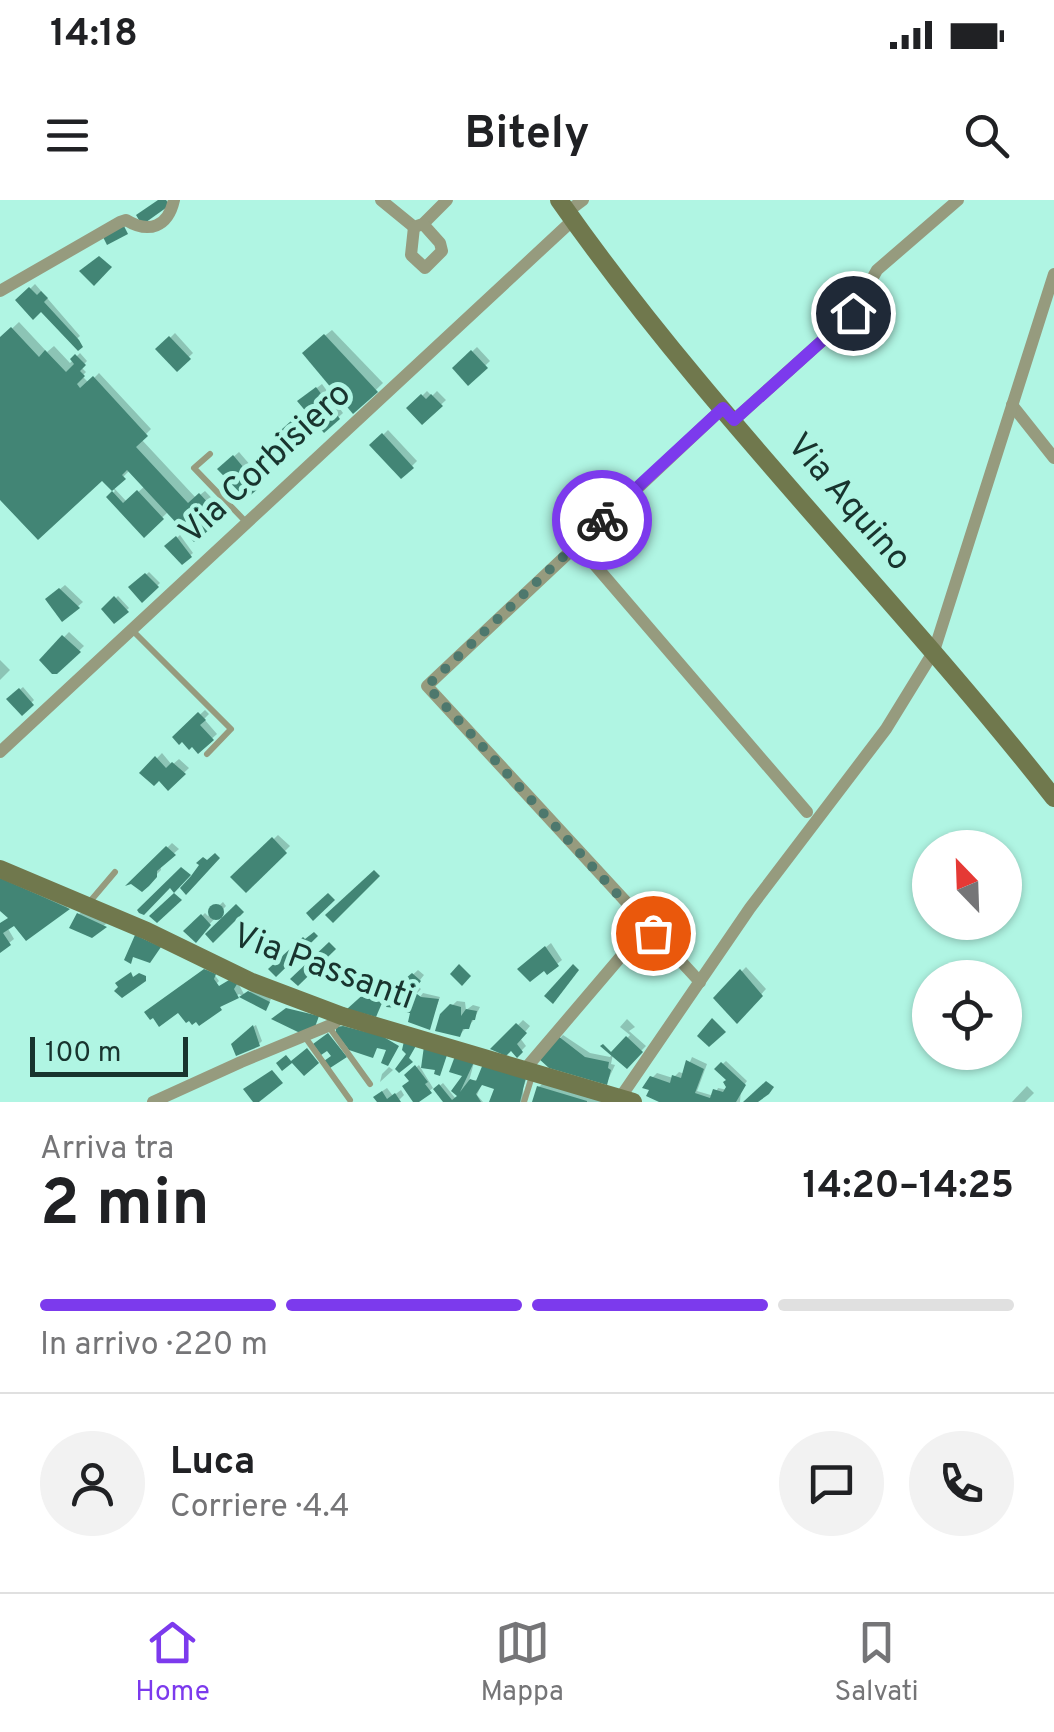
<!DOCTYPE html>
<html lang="it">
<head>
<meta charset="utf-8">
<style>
	body { margin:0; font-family:Overpass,sans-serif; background:#f2f2f2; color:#202124; height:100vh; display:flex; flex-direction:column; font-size:38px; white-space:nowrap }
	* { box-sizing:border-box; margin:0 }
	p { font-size:32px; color:#757577 }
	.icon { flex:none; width:55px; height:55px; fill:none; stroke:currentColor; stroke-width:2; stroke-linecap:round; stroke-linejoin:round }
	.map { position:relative; height:902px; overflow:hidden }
	.drawer { display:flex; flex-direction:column; background:#fff; flex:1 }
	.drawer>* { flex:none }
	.needle { width:65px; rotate:337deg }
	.controls { position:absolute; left:912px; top:630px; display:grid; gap:20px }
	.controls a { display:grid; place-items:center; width:110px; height:110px; border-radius:50%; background:#fff; box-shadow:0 2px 8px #0004; font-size:50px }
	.scale { position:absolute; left:30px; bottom:25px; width:158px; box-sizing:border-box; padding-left:10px; border:5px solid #18342e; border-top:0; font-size:28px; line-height:35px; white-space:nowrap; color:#18342e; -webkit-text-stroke:8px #b0f5e3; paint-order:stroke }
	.pin { position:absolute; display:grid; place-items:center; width:85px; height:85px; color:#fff; margin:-42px; border:5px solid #fff; border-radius:50%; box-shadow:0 2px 10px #0007 }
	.courier { position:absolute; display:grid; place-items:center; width:100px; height:100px; margin:-50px; border:8px solid #7c3aed; border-radius:50%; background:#fff; color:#222; box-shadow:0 2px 12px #0007 }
	.head em { font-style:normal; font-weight:700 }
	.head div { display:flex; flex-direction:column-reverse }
	.head { display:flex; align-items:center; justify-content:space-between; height:170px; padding:0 40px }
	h1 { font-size:65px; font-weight:700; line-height:75px }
	.bar { display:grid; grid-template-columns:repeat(4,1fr); gap:15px 10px; align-content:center; height:120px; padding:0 40px }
	.bar i { height:12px; border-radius:8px; background:#e0e0e0 }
	.bar .current { background:#7c3aed }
	.bar p { grid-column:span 4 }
	.line { display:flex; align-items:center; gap:25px; padding:0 40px; border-top:2px solid #e0e0e0 }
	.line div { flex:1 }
	.round { display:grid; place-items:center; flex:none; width:105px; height:105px; border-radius:52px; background:#f2f2f2 }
	.status { display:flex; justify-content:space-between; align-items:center; height:70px; padding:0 50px; background:#fff; direction:ltr }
	.status svg { height:28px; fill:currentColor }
	header { display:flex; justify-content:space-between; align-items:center; height:130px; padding:0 40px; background:#fff; font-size:45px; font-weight:700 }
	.tabs { display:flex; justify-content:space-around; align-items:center; height:140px; border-top:2px solid #e0e0e0; background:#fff; font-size:28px; color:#757577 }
	.tabs a { display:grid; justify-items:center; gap:5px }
	.tabs .current { color:#7c3aed }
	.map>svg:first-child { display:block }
	.shadow { fill:#0003; fill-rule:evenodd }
	.building { fill:#428575 }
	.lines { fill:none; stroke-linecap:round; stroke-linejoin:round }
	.lane { stroke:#969b7e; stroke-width:6 }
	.street { stroke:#969b7e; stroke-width:12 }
	.secondary { stroke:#70784d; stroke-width:18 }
	.done { stroke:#4d786d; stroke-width:10; stroke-dasharray:0 18 }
	.route { stroke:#7c3aed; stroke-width:12 }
	.labels { text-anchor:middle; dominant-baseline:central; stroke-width:10; stroke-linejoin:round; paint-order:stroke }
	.street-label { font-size:35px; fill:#18342e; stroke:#b0f5e3 }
</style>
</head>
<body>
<div class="status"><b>14:18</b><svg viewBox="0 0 49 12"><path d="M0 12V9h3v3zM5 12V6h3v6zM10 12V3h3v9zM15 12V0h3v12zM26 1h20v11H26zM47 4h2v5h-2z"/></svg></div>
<header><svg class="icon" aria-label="menu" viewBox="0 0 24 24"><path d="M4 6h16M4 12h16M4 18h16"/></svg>Bitely<svg class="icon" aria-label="search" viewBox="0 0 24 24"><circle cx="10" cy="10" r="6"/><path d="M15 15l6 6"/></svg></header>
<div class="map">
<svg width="1054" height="902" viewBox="0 0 1054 902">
	<rect width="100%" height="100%" fill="#b0f5e3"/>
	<g class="shadow">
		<polygon points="35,84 80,136 73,142 42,109 19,100"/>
		<path d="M19,122L47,152L54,146L70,163L80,153L87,161L81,167L86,172L82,176L89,183L99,173L151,229L141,239L196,298L205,291L226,313L221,318L169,311L144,335L109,297L115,291L102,277L0,296V140ZM130,270L145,286L127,302L113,287Z"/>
		<polygon points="332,130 383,183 354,211 312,146"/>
		<polygon points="175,133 193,153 177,168 159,149"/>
		<polygon points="477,147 490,161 468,182 455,168"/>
		<polygon points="322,184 343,213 324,230 305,197"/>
		<polygon points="427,191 432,196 437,191 446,200 422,222 410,208"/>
		<polygon points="297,218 307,229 300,241 288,248 275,238"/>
		<polygon points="388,230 417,261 402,276 373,245"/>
		<polygon points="239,252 263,280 246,295 220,269"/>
		<polygon points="180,335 193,353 182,362 168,346"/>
		<polygon points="149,372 160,383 142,400 131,388"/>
		<polygon points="65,385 83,402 63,419 53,395"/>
		<polygon points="118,396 129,408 114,421 104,410"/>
		<polygon points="69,432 84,446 57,472 42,460"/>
		<polygon points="0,460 10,470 0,480"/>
		<polygon points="23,487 34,500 22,512 9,499"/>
		<polygon points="205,510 209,514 204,519 217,534 199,550 176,537"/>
		<polygon points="162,553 172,565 179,559 189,568 169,587 159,578 143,573"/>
		<polygon points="278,635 290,646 246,690 234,677"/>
		<polygon points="172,643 179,649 160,665 161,670 142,689 133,682"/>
		<polygon points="1,678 68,707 26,737 14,722 7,727 14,739 0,750 0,724 11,717 0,708"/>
		<polygon points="223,702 226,706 196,739 187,731 205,713 208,716"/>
		<polygon points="82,712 107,723 91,736 79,714"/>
		<polygon points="551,743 562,760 557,764 525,765"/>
		<polygon points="209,767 219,781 210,790 238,783 245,796 253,789 271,799 268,805 266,808 239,794 199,821 199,776"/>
		<polygon points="746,767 766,789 737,820 716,798"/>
		<polygon points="418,770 424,775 416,785 421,789 402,809 389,805 406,781"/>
		<polygon points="374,787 388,791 375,814 352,808"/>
		<polygon points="423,793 440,797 429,827 410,810"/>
		<polygon points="457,801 465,802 466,810 473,805 480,807 473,821 460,834 442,815"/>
		<polygon points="627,819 635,827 629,831 646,846 627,865 613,854 611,864 615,865 607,882 542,858 563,835 590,853 610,857 630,835 620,827"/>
		<polygon points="523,820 530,826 520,838 526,846 517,855 511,847 494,849"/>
		<polygon points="256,825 262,841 259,844 247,831"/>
		<polygon points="692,857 707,864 697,891 714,896 718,888 728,890 729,880 717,869 726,861 747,881 741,889 740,902 683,902 652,878 657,873 673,878 679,872 685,874"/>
		<polygon points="475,859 469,881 529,872 523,888 524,902 503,902 499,888 482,883 477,895 483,902 446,902 436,889 443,883 456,899 460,895 454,891"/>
		<polygon points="419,865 433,888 416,901 412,881 407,875"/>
		<polygon points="389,867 393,870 380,882 382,874"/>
		<polygon points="546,880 610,902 540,902 539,887"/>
		<polygon points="1027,886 1034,893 1025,902 1012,902"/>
		<polygon points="387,888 393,896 401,890 404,895 399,900 381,902 381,892"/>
	</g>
	<g class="building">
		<polygon points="158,0 166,0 170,5 142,25 136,15"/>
		<polygon points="124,26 128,34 107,45 103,37"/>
		<polygon points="99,56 112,67 94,86 79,71"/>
		<polygon points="29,87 37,95 41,91 48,98 44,102 79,140 83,147 78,151 41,112 33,120 15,100"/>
		<polygon points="11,127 39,157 45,150 66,172 74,164 70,159 75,154 86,165 80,171 85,176 77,184 80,188 93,176 148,236 136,247 188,303 199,293 223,319 194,342 127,270 122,275 126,279 112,291 123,303 137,290 164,319 144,338 106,297 112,291 102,281 38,340 0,300 0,137"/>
		<polygon points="324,134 378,192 353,214 302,153"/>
		<polygon points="169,136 191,159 177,172 155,149"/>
		<polygon points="471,150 488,168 468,186 452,168"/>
		<polygon points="316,187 340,219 324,233 297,201"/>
		<polygon points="421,194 426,199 431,194 443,206 422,225 406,208"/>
		<polygon points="291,221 304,236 299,240 302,243 288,251 272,238"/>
		<polygon points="382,233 414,268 401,279 369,245"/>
		<polygon points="233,255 260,287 246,299 217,269"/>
		<polygon points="176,336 192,357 182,365 164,346"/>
		<polygon points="145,373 159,387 142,403 128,387"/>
		<polygon points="59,388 80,408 62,422 45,399"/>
		<polygon points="114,396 129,412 114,424 101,409"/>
		<polygon points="62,435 81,452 57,474 52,474 39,460"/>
		<polygon points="19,488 34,505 22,516 6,499"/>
		<polygon points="198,512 206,520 200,525 214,540 198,554 192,547 189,550 182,542 179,545 172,537"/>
		<polygon points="155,556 166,568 172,562 186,574 168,591 159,581 154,586 139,573"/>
		<polygon points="272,637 287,653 246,693 230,677"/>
		<polygon points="166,646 176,655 157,671 157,677 149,686 142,692 131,684 125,686"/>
		<polygon points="215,653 220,658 186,695 180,688 191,676 199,665 196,663 203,657 207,660"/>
		<polygon points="181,667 191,675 174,693 170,688 144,715 139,713 137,710"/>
		<polygon points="374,670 380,676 333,723 325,715"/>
		<polygon points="0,678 41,696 70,709 26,741 14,726 3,733 11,745 0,753 0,723 8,718 0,711"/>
		<polygon points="174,693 182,700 157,723 149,716"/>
		<polygon points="328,693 335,700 313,721 306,713"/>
		<polygon points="236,704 244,712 213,743 205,734"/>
		<circle cx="216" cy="712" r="8"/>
		<polygon points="77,713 107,727 92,738 69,728"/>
		<polygon points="201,714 211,725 196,743 183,731"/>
		<polygon points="314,732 318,736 276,777 268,769 303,737 305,739"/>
		<polygon points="135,735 161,747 150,763 133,757 131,764 124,760"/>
		<polygon points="329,742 336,749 298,786 290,779"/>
		<polygon points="545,746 559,766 547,775 544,771 530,782 517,769"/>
		<polygon points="459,764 471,776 462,786 450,774"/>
		<polygon points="573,764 579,770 553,804 544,796"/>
		<polygon points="204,769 216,774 214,779 219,786 229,780 237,784 234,789 239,798 220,807 222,810 199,826 196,822 192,825 189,821 186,823 178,813 159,827 153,818 150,820 144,812"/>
		<polygon points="740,769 763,796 737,824 713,798"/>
		<polygon points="131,772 133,777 139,773 146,776 146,781 122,798 114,791 118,787 115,783"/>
		<polygon points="412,773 421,781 413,791 421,797 439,799 430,830 408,822 410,813 405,813 408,809 386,807 398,785"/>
		<polygon points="248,791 270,802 266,811 239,797"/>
		<polygon points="367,791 385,796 376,817 347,809"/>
		<polygon points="450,804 461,807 461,816 466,809 477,811 475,820 472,820 469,829 463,829 460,837 435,831 440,814"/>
		<polygon points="286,808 319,816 315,827 300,833 271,819"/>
		<polygon points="712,818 726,832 709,847 697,836"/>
		<polygon points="516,823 527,833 517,844 523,852 517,858 511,851 506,856 490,849"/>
		<polygon points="253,825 260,846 236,856 231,844"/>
		<polygon points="343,826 382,836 399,846 388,866 381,863 386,850 377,848 373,858 349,850 336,833 336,827"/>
		<polygon points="328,833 347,857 330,868 324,861 331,856 327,851 321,855 313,844"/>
		<polygon points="558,836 585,857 609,862 608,868 611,870 607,885 549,868 538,858"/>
		<polygon points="626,836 643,852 627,869 600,846 603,844 611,852"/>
		<polygon points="404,841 417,844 409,858 413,862 399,873 395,869 406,854 402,850"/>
		<polygon points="424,846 448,852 440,876 434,874 435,870 421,868"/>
		<polygon points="307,848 319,863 304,876 292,863 282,871 276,863 286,855 291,861"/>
		<polygon points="455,856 474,862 460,892 470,879 476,881 483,864 526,877 520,902 489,902 494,889 482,885 476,894 481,902 443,902 433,889 439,884 452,900 457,896 451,891 462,876 449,872"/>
		<polygon points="686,860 704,869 695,893 710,898 713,889 723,892 726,887 723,882 726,880 714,869 721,862 746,885 736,902 659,902 646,896 649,890 642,888 650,876 670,883 672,875 681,878"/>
		<polygon points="415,865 428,882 425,884 432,893 419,902 413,902 402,886 409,881 404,875"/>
		<polygon points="272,870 283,883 259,902 253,902 243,889"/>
		<polygon points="766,881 774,887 769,894 758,902 743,902"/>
		<polygon points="537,886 587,901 587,902 532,902"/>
		<polygon points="382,891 387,899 395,893 401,902 377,902 373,897"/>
	</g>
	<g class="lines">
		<g class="lane">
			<polyline points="210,254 194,268 246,322"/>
			<polyline points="133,431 231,529 207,554"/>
			<polyline points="87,705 115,672"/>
			<polyline points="329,827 370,884"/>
			<polyline points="305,837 350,900"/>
			<polyline points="524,902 532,876"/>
		</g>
		<g class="street">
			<polyline points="381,0 414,27 423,24 447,0"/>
			<polyline points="567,12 583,0"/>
			<polyline points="414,27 411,55 425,68 442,51 440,43 423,24"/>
			<path d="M0,91L120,22L126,20C149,34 168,27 174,0"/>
			<polyline points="1012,205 1054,258"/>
			<polyline points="734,220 853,113 877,70 958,0"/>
			<polyline points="576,343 807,612"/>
			<polyline points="0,552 573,20"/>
			<polyline points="700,782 427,486 723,208"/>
			<polyline points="526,868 641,733"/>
			<polyline points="620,898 750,708 886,529 934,451 1054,74"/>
			<polyline points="153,902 241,862 333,824 342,816"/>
		</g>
		<g class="secondary">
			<path d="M559,0C707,212 895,395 1054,598"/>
			<polyline points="0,669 147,731 252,782 342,816 633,902"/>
		</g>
	</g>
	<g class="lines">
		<polyline class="done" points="602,320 427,486 653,733"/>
		<polyline class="route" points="602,320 723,208 734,220 853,113"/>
	</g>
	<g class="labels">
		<g class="street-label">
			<text transform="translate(266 264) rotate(-43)">Via Corbisiero</text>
			<text transform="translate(848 303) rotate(49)">Via Aquino</text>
			<text transform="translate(323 768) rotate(20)">Via Passanti</text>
		</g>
	</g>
</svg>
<div class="controls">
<a><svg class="needle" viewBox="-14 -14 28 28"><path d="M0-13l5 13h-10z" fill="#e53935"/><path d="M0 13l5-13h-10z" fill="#757577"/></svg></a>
<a><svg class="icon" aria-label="locate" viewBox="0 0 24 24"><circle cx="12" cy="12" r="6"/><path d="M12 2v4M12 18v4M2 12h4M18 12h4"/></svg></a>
</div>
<div class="scale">100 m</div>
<div class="pin" style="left:653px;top:733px;background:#ea580c"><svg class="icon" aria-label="bag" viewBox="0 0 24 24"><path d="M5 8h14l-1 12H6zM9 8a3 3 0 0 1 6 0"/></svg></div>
<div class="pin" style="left:853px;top:113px;background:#1f2937"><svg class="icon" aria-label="home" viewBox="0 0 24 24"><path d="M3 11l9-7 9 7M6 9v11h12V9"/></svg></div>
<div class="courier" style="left:602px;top:320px"><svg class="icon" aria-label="bike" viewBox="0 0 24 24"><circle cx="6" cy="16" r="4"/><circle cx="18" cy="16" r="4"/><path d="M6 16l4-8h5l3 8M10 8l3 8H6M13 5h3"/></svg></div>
</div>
<section class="drawer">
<div class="head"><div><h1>2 min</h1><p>Arriva tra</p></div><em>14:20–14:25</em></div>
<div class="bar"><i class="current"></i><i class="current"></i><i class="current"></i><i></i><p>In arrivo · 220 m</p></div>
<div class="line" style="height:180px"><a class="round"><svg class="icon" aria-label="person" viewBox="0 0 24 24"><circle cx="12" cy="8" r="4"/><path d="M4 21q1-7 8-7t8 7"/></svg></a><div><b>Luca</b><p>Corriere · 4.4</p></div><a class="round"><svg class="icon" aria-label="chat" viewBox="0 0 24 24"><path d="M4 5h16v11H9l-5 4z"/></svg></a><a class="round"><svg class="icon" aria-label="phone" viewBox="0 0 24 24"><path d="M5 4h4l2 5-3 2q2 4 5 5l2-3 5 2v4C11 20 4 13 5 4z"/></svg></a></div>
</section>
<nav class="tabs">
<a class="current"><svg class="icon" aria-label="home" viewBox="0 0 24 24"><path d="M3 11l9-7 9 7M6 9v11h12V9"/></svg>Home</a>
<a><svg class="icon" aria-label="map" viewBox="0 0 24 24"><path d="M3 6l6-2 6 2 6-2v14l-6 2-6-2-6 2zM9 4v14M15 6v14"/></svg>Mappa</a>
<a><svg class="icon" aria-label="saved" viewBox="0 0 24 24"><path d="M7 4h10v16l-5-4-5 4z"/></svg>Salvati</a>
</nav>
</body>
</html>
